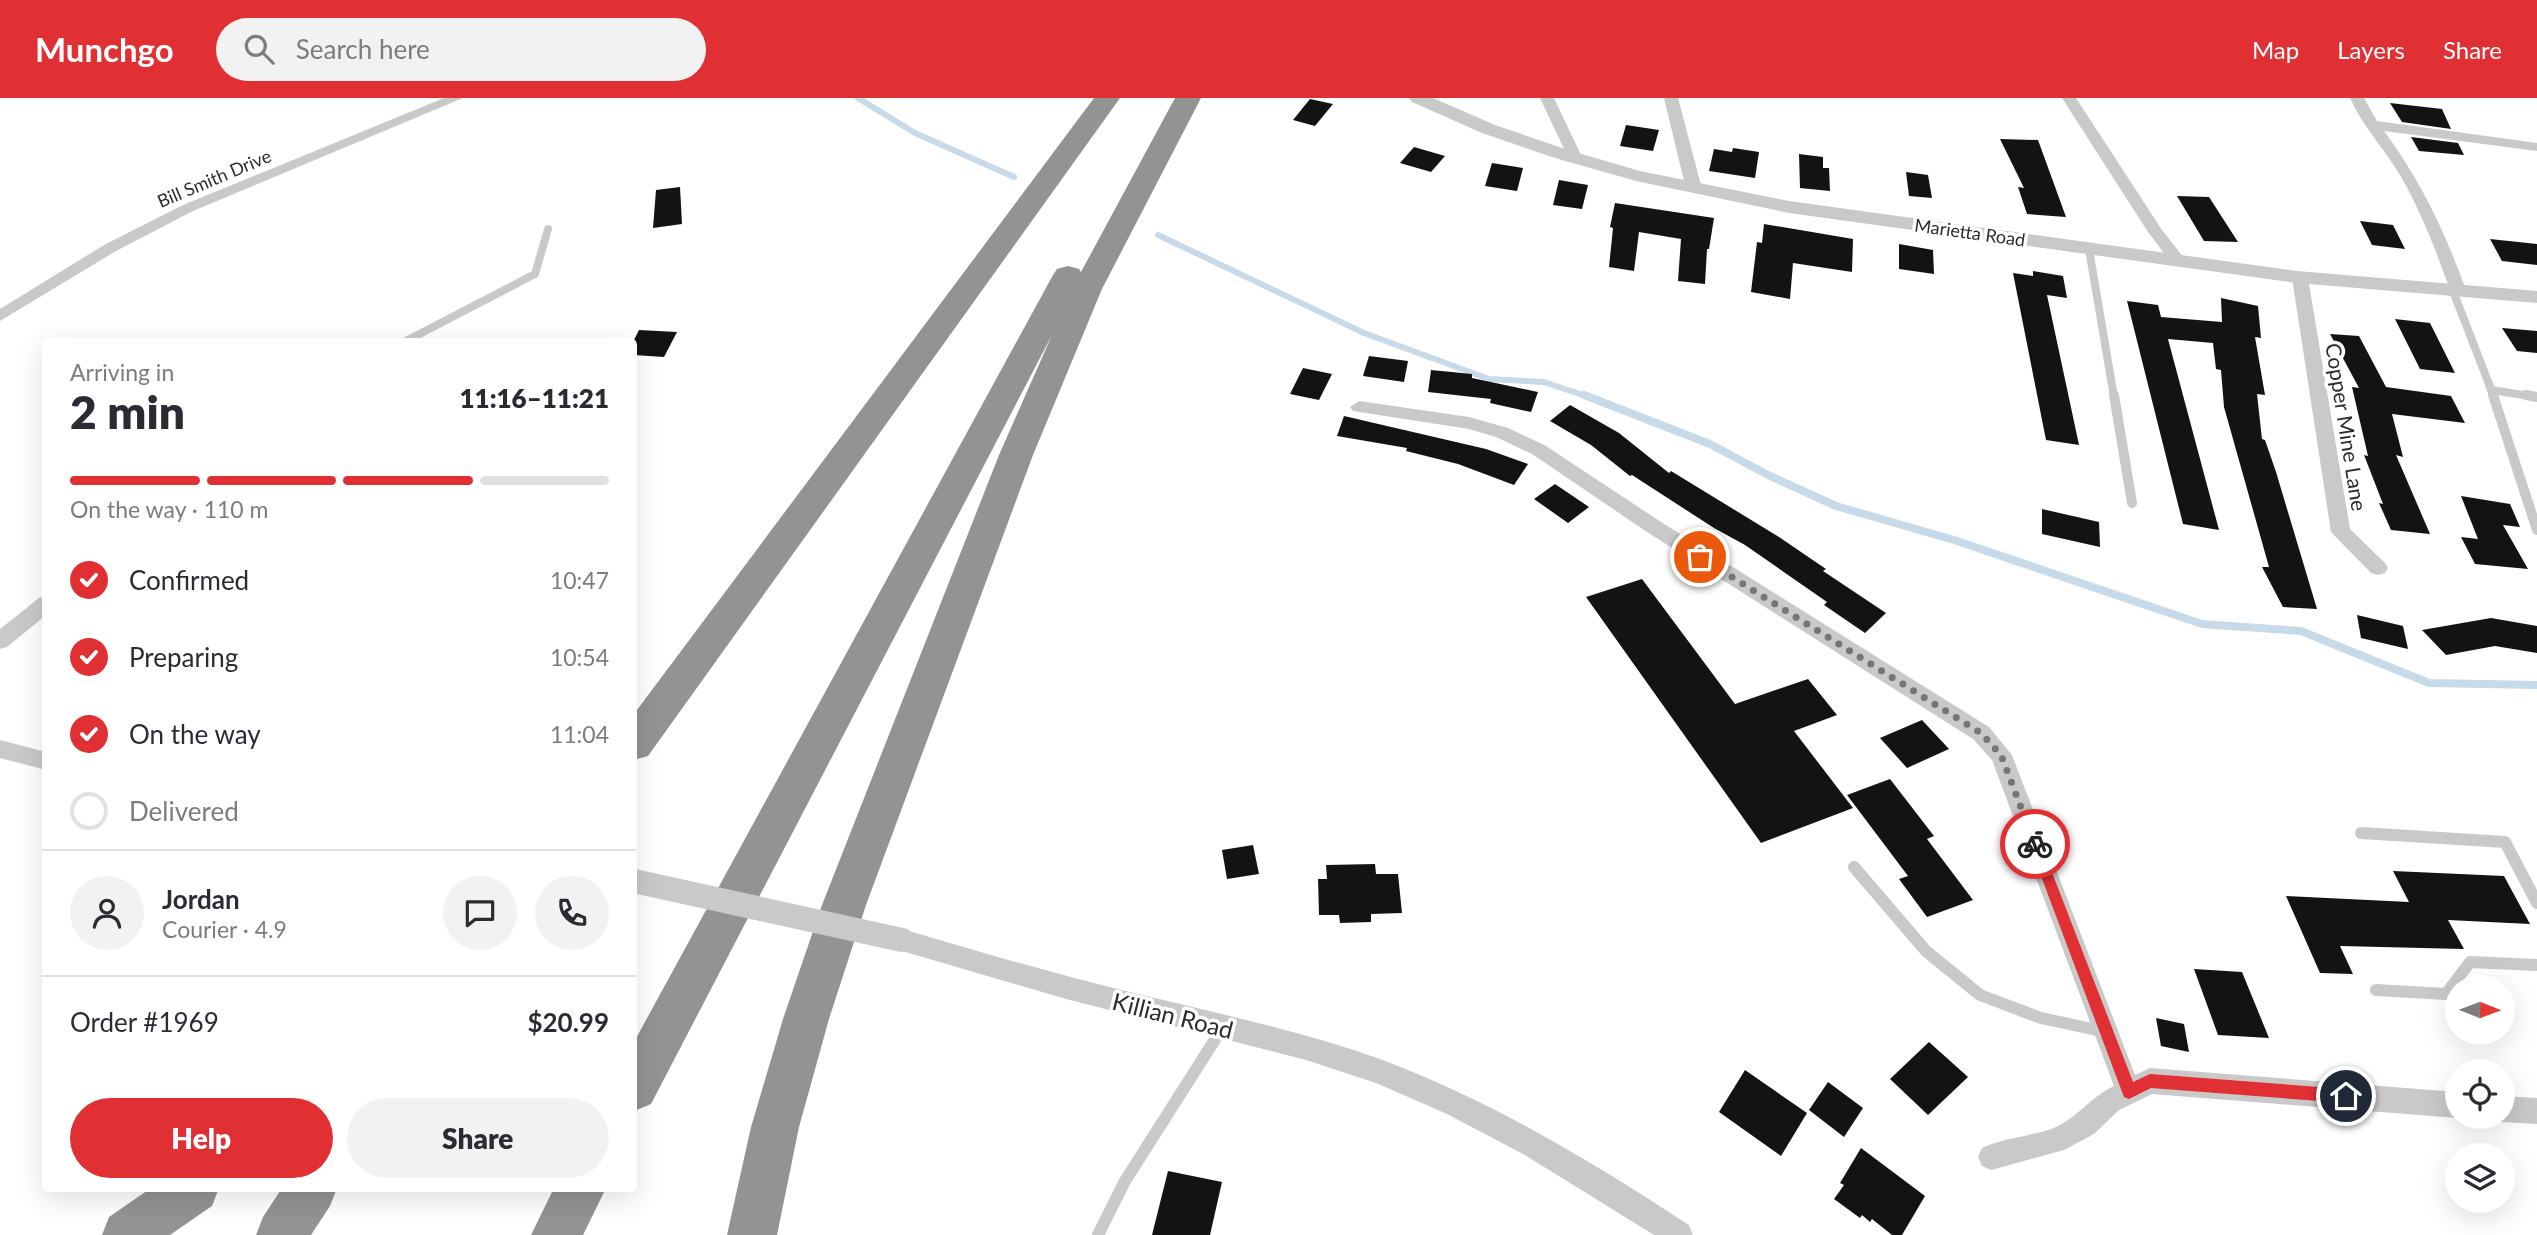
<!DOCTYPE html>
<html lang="en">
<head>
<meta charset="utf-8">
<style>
	body { margin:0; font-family:Lato,sans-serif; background:#f2f2f3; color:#2b2b33; height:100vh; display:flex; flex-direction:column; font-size:26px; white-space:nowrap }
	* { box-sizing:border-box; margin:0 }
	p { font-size:23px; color:#7c7c81 }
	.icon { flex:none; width:38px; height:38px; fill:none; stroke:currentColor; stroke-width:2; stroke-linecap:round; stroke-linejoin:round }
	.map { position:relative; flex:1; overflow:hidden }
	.sheet { position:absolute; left:42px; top:240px; width:595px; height:854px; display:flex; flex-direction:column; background:#fff; border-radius:7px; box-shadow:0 7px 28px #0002 }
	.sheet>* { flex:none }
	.needle { width:46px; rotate:91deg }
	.fabs { position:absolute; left:2445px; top:877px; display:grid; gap:14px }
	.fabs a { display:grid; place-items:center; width:70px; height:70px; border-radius:50%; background:#fff; box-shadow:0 7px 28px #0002; font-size:35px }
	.pin { position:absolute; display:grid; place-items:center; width:60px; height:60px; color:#fff; margin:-30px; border:4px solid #fff; border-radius:50%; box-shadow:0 2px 7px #0007 }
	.courier { position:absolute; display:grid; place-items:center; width:70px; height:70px; margin:-35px; border:5px solid #e13033; border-radius:50%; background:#fff; color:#222; box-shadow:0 2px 9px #0007 }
	.head em { font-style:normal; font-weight:800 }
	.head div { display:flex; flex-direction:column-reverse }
	.head { display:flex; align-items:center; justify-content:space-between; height:119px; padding:0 28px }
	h1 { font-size:46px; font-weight:800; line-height:52px }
	.bar { display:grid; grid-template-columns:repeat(4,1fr); gap:10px 7px; align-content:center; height:84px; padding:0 28px }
	.bar i { height:9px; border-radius:5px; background:#e1e1e2 }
	.bar .current { background:#e13033 }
	.bar p { grid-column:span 4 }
	.line { display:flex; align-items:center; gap:18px; padding:0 28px; border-top:2px solid #e1e1e2 }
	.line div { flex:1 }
	.round { display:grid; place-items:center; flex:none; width:74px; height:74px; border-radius:37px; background:#f2f2f3 }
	ol { padding:0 28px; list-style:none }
	li { display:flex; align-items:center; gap:21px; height:77px }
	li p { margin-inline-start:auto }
	li .icon { padding:7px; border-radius:50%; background:#e13033; color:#fff; stroke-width:4 }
	li:last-child { color:#7c7c81 }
	li i { width:38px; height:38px; border:4px solid #e1e1e2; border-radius:50% }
	.primary-button { display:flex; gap:14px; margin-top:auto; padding:14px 28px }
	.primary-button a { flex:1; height:80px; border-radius:42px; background:#e13033; color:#fff; font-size:28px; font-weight:800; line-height:80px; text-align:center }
	.primary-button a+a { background:#f2f2f3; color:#2b2b33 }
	header { display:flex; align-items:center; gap:42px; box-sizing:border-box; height:98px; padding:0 35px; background:#e13033; color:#fff }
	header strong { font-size:33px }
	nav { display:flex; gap:38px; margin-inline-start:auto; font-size:24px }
	.search { width:490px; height:63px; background:#f2f2f3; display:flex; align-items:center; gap:18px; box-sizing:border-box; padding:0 24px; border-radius:38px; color:#7c7c81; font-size:26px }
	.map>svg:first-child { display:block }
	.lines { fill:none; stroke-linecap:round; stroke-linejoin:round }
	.stream-far1 { stroke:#c6daea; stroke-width:6 }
	.stream { stroke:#c6daea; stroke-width:8 }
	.building { fill:#131313 }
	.service-far2 { stroke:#c9c9c9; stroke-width:8 }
	.service-far1 { stroke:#c9c9c9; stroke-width:10 }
	.service { stroke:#c9c9c9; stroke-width:12 }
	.minor { fill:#c9c9c9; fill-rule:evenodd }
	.tertiary { fill:#c9c9c9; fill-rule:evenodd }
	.motorway { fill:#939393; fill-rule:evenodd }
	.minor-bridge { stroke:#c9c9c9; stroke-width:24 }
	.route { fill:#e13033 }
	.done { stroke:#767676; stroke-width:7; stroke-dasharray:0 12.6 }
	.labels { text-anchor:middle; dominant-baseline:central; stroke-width:7; stroke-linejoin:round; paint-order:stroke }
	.far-street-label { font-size:18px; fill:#2c2c2c; stroke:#fff }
	.street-label { font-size:21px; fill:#2c2c2c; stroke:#fff }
	.near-street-label { font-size:24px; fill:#2c2c2c; stroke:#fff }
</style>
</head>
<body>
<header>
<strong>Munchgo</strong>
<div class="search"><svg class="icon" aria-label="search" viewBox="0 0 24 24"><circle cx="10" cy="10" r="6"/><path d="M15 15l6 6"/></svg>Search here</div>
<nav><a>Map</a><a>Layers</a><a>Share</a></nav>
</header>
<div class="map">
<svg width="2537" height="1137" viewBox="0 0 2537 1137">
	<rect width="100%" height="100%" fill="#fff"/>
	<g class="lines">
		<g class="stream-far1">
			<polyline points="858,0 915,35 1014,79"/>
			<polyline points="1158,137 1364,235 1489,281 1544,284 1589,299"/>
		</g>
		<polyline class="stream" points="1584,297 1710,346 1768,377 1836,408 1954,442 2202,526 2301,533 2429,585 2537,587"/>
	</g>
	<g class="building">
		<polygon points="1310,1 1333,6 1315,28 1293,22"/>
		<polygon points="2390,5 2442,11 2451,31 2402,24"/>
		<polygon points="1626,27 1659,32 1653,53 1620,48"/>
		<polygon points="2411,39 2458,45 2464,57 2419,53"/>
		<polygon points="2000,41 2038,42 2066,119 2027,116 2018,89 2024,90"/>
		<polygon points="1414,49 1445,58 1431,74 1400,65"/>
		<polygon points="1733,50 1759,54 1755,80 1709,73 1714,51 1732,54"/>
		<polygon points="1799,56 1823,59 1823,70 1829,70 1830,93 1800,90"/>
		<polygon points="1492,65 1523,70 1517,93 1485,88"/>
		<polygon points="1906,74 1928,77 1932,100 1909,98"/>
		<polygon points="1559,82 1588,87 1582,111 1553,107"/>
		<polygon points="680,89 682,126 653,130 656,92"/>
		<polygon points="2177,98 2209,99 2238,144 2204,143"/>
		<polygon points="1615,105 1714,120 1709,151 1707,151 1705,186 1678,183 1681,141 1639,134 1634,173 1609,169 1613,130 1610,129"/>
		<polygon points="2360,123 2393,127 2405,151 2372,147"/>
		<polygon points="1764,126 1853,141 1852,174 1793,165 1790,201 1751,194 1757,144 1762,145"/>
		<polygon points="2490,141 2537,146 2537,167 2502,163"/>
		<polygon points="1899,146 1933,152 1934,176 1899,171"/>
		<polygon points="2033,173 2063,178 2067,200 2047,197 2079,347 2046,342 2013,175 2033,178"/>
		<polygon points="2221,200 2258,208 2261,240 2255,239 2265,297 2257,296 2262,341 2265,342 2276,374 2317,511 2283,509 2262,469 2269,469 2224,309 2221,272 2216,271 2213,245 2168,241 2219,432 2183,426 2127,203 2158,207 2161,219 2222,224"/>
		<polygon points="2395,221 2430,225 2455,275 2420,271"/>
		<polygon points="2502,230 2537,233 2537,255 2517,253"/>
		<polygon points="639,232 677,234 664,259 634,257 634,242"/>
		<polygon points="2330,236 2359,238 2386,289 2451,298 2465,325 2392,316 2403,359 2396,357 2430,436 2391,432 2379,405 2383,406 2364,357 2368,358 2352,289 2359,290"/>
		<polygon points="1369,258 1408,263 1404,284 1363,278"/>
		<polygon points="1303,270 1332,276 1319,302 1290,296"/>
		<polygon points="1431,272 1472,276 1472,280 1538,294 1531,314 1490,305 1491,301 1428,294"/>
		<polygon points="1570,307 1619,335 1669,375 1671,373 1779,439 1826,471 1823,473 1886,515 1865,535 1824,507 1827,504 1745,447 1714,430 1632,377 1630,378 1591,347 1550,323"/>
		<polygon points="1344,318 1486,351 1528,366 1514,387 1458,366 1406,353 1407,350 1337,338"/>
		<polygon points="1555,386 1589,409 1568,425 1534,401"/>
		<polygon points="2461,398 2510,406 2520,429 2503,427 2528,471 2475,466 2461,439 2478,441"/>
		<polygon points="2042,411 2099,424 2100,449 2042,436"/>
		<polygon points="1642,481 1735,606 1808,581 1837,617 1794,633 1853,710 1761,745 1586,499"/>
		<polygon points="2357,517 2403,528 2408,551 2361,540"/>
		<polygon points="2491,520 2537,528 2537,555 2495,548 2446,557 2422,532"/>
		<polygon points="1922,622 1949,651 1907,670 1880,640"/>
		<polygon points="1890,681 1934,738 1927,741 1973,802 1927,819 1899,781 1908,778 1847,697"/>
		<polygon points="1253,747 1259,776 1227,781 1222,752"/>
		<polygon points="1375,766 1376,776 1398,776 1402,815 1371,816 1371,824 1340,825 1339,817 1319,817 1318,781 1327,781 1326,767"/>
		<polygon points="2393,773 2504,778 2530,826 2448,822 2464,851 2340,848 2353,876 2320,875 2286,798 2409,804"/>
		<polygon points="2194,871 2242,874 2269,940 2218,937"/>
		<polygon points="2156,920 2184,926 2189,954 2161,948"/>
		<polygon points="1929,944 1968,979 1928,1017 1890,981"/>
		<polygon points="1745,972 1807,1015 1781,1058 1719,1014"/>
		<polygon points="1828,984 1863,1010 1844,1039 1809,1012"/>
		<polygon points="1861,1050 1925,1098 1902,1137 1892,1137 1872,1121 1870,1124 1862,1117 1860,1120 1834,1101 1844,1087 1840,1085"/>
		<polygon points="1168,1073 1222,1084 1210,1137 1152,1137"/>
	</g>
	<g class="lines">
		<g class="service-far2">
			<polyline points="2089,151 2114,299"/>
			<polyline points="2453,193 2494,299"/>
			<polyline points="406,243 535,176 548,131"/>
			<polyline points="2491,292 2537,299"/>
		</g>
		<g class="service-far1">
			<polyline points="2114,297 2132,405"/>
			<polyline points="2493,297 2537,432"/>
			<polyline points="2526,297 2537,299"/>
		</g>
		<g class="service">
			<polyline points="2361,735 2505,744 2537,805"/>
			<polyline points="1854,769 1926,853 1980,897 2041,920 2106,934"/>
			<polyline points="2376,892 2446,896 2470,864 2537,867"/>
			<polyline points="1098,1137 1125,1083 1223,929"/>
		</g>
		<g class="minor">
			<polygon points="444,0 463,0 193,113 116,153 0,223 0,211 104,147 183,107"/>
			<polygon points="1540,0 1554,0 1582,59 1580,62 1575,63 1568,59"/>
			<polygon points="1664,0 1678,0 1702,91 1699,94 1689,94 1686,91"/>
			<polygon points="2062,0 2076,0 2162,132 2187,164 2185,167 2173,167 2148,134"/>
			<path d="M2350,0H2364L2377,23L2537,45V53L2384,33C2421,83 2445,134 2466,192L2464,196L2458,197L2450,192C2436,153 2421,113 2400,77C2384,50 2363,29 2350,0Z"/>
			<polygon points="2300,175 2308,180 2350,431 2385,465 2388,470 2385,475 2378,477 2371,475 2331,434 2292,180"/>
			<path d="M1359,303L1469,319L1508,330L1546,348L1661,424L1989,629L2012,657L2135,977L2150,970L2457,994V1018H2460L2457,1020L2152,996L2119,1012L2094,1036L2064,1052L1991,1072L1982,1068L1978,1059L1982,1050C2004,1040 2028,1039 2051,1031C2076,1022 2090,999 2114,988L1992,662L1973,641L1647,434L1532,356L1496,339L1469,331L1353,313L1350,309Z"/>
			<polygon points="46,497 46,517 7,549 0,551 0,531 39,500"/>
			<polygon points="0,642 46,654 46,672 0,660"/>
			<path d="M902,831C977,853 1051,875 1126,893C1210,914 1296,931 1377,960C1488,1001 1590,1062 1689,1127L1693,1137H1654L1523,1056L1447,1016L1376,985L1306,962L1066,901L902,853L893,850L890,842L893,834Z"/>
			<polygon points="2502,998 2537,1000 2537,1026 2502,1024 2493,1020 2502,1018"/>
		</g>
		<polygon class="tertiary" points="1409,0 1433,0 1495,27 1568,52 1640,73 1789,103 2297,173 2537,193 2537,205 2297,185 1789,115 1636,83 1555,60 1482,35 1412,4"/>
		<g class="motorway">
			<polygon points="1094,0 1120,0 648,658 634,662 634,616"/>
			<polygon points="1175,0 1201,0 1102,191 1033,357 866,807 829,921 799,1029 777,1137 727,1137 751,1029 783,921 822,807 999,357 1052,237 651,1006 634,1013 634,944 1053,177 1057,171 1068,168 1079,171 1081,174"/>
			<polygon points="151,1090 219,1090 212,1108 170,1137 102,1137 109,1119"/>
			<polygon points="282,1090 337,1090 330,1108 311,1137 256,1137 263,1119"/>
			<polygon points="554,1090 606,1090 583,1137 531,1137"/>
		</g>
		<polyline class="minor-bridge" points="634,783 902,842"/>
	</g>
	<polygon class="route" points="2035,740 2041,746 2133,984 2150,976 2346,991 2351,993 2351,1003 2346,1005 2151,990 2129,1001 2124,999 2029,746"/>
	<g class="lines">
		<polyline class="done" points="1700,459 1981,635 2001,657 2035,746"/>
	</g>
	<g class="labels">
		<g class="far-street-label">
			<text transform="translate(214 80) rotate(-23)">Bill Smith Drive</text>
			<text transform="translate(1970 134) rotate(8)">Marietta Road</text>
		</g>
		<g class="street-label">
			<text transform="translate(2347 329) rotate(81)">Copper Mine Lane</text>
		</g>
		<g class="near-street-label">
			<text transform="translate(1173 917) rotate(14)">Killian Road</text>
		</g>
	</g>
</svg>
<div class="fabs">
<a><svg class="needle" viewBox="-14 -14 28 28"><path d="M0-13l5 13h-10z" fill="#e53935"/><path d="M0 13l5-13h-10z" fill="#7c7c81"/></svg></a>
<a><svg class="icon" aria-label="locate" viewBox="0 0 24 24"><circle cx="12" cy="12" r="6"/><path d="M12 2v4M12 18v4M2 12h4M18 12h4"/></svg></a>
<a><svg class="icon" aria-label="layers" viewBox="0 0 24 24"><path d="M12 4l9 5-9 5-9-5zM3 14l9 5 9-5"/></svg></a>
</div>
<div class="pin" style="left:1700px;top:459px;background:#ea580c"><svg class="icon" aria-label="bag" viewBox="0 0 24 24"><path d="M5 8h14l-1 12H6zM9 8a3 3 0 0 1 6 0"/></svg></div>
<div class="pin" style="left:2346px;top:998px;background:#1f2937"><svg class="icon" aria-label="home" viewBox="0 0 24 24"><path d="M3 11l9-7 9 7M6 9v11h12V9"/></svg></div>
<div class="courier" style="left:2035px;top:746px"><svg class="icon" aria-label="bike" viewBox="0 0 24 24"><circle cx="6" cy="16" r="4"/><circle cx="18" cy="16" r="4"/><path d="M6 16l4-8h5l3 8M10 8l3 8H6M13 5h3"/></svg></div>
<section class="sheet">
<div class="head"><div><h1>2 min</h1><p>Arriving in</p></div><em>11:16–11:21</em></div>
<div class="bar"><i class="current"></i><i class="current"></i><i class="current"></i><i></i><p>On the way · 110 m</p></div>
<ol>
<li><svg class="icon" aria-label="check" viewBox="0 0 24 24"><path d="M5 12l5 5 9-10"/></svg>Confirmed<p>10:47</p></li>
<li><svg class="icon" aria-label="check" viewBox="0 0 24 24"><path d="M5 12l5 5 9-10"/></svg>Preparing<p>10:54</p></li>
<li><svg class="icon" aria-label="check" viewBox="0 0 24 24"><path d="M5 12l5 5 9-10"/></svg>On the way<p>11:04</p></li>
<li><i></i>Delivered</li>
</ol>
<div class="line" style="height:126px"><a class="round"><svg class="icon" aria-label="person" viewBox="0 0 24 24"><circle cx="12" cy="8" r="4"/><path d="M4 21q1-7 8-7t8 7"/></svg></a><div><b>Jordan</b><p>Courier · 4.9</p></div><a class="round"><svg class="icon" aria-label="chat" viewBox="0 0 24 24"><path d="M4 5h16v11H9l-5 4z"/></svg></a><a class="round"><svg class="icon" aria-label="phone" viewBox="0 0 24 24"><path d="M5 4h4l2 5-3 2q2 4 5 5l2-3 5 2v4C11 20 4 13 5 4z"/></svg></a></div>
<div class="line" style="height:91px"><div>Order #1969</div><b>$20.99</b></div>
<div class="primary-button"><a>Help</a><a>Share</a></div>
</section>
</div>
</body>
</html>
